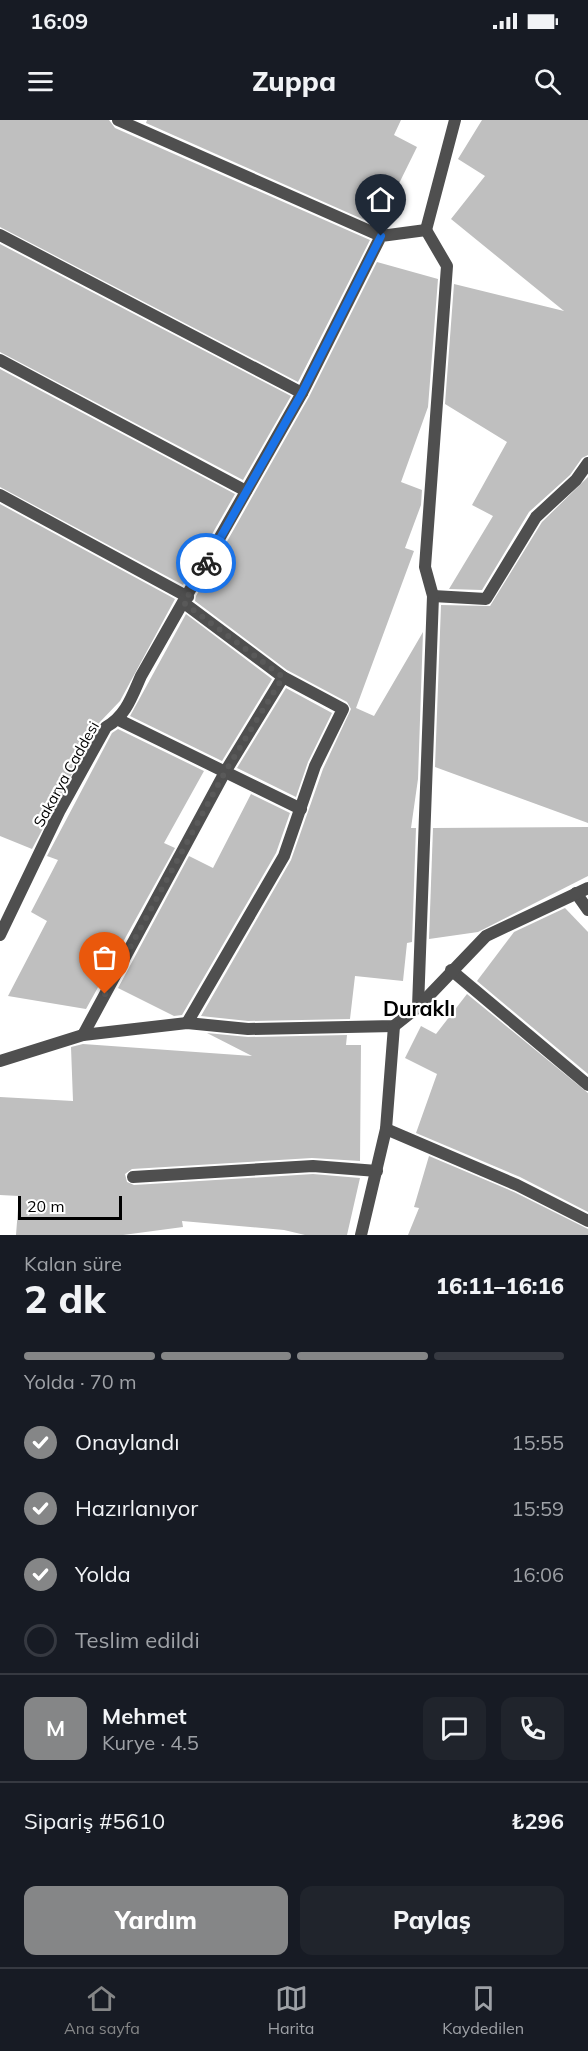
<!DOCTYPE html>
<html lang="tr">
<head>
<meta charset="utf-8">
<style>
	body { margin:0; font-family:Mulish,sans-serif; background:#20242c; color:#f1f3f6; height:100vh; display:flex; flex-direction:column; font-size:22px; white-space:nowrap }
	* { box-sizing:border-box; margin:0 }
	p { font-size:20px; color:#9ea1a6 }
	.icon { flex:none; width:33px; height:33px; fill:none; stroke:currentColor; stroke-width:2; stroke-linecap:round; stroke-linejoin:round }
	.map { position:relative; height:1115px; overflow:hidden }
	.sheet { display:flex; flex-direction:column; background:#171b24; flex:1 }
	.sheet>* { flex:none }
	.scale { position:absolute; left:18px; bottom:15px; width:104px; box-sizing:border-box; padding-left:6px; border:3px solid #000; border-top:0; font-size:16px; line-height:21px; white-space:nowrap; color:#000; -webkit-text-stroke:4px #fff; paint-order:stroke }
	.pin { position:absolute; display:grid; place-items:center; width:51px; height:51px; color:#fff; margin:-62px -26px; border-radius:50% 50% 50% 0; rotate:-45deg; box-shadow:0 0 6px #0007 }
	.pin .icon { rotate:45deg }
	.courier { position:absolute; display:grid; place-items:center; width:60px; height:60px; margin:-30px; border:4px solid #1a73e8; border-radius:50%; background:#fff; color:#222; box-shadow:0 2px 8px #0007 }
	.headline em { font-style:normal; font-weight:800 }
	.headline div { display:flex; flex-direction:column-reverse }
	.headline { display:flex; align-items:center; justify-content:space-between; height:102px; padding:0 24px }
	h1 { font-size:39px; font-weight:800; line-height:45px }
	.bar { display:grid; grid-template-columns:repeat(4,1fr); gap:9px 6px; align-content:center; height:72px; padding:0 24px }
	.bar i { height:8px; border-radius:4px; background:#363941 }
	.bar .on { background:#858687 }
	.bar p { grid-column:span 4 }
	.line { display:flex; align-items:center; gap:15px; padding:0 24px; border-top:2px solid #363941 }
	.line div { flex:1 }
	.round { display:grid; place-items:center; flex:none; width:63px; height:63px; border-radius:12px; background:#20242c }
	ol { padding:0 24px; list-style:none }
	li { display:flex; align-items:center; gap:18px; height:66px }
	li p { margin-inline-start:auto }
	li .icon { padding:6px; border-radius:50%; background:#858687; color:#fff; stroke-width:4 }
	li:last-child { color:#9ea1a6 }
	li i { width:33px; height:33px; border:3px solid #363941; border-radius:50% }
	.button { display:flex; gap:12px; margin-top:auto; padding:12px 24px }
	.button a { flex:1; height:69px; border-radius:12px; background:#858687; color:#fff; font-size:24px; font-weight:800; line-height:69px; text-align:center }
	.button a+a { background:#20242c; color:#f1f3f6 }
	.status { display:flex; justify-content:space-between; align-items:center; height:42px; padding:0 30px; background:#171b24; direction:ltr }
	.status svg { height:16px; fill:currentColor }
	header { display:flex; justify-content:space-between; align-items:center; height:78px; padding:0 24px; background:#171b24; font-size:27px; font-weight:800 }
	.dock { display:flex; justify-content:space-around; align-items:center; height:84px; border-top:2px solid #363941; background:#171b24; font-size:16px; color:#9ea1a6 }
	.dock a { display:grid; justify-items:center; gap:3px }
	.dock .on { color:#858687 }
	.map>svg:first-child { display:block }
	.building { fill:#bfbfbf }
	.lines { fill:none; stroke-linecap:round; stroke-linejoin:round }
	.minor { stroke:#4f4f4f; stroke-width:12 }
	.done { stroke:#595959; stroke-width:6; stroke-dasharray:0 10.8 }
	.route { stroke:#1a73e8; stroke-width:8 }
	.labels { text-anchor:middle; dominant-baseline:central; stroke-width:4.5; stroke-linejoin:round; paint-order:stroke }
	.street-label { font-size:15px; fill:#000; stroke:#fff }
	.district-label { font-size:21px; font-weight:bold; fill:#000; stroke:#fff }
</style>
</head>
<body>
<div class="status"><b>16:09</b><svg viewBox="0 0 49 12"><path d="M0 12V9h3v3zM5 12V6h3v6zM10 12V3h3v9zM15 12V0h3v12zM26 1h20v11H26zM47 4h2v5h-2z"/></svg></div>
<header><svg class="icon" aria-label="menu" viewBox="0 0 24 24"><path d="M4 6h16M4 12h16M4 18h16"/></svg>Zuppa<svg class="icon" aria-label="search" viewBox="0 0 24 24"><circle cx="10" cy="10" r="6"/><path d="M15 15l6 6"/></svg></header>
<div class="map">
<svg width="588" height="1115" viewBox="0 0 588 1115">
	<rect width="100%" height="100%" fill="#fff"/>
	<g class="building">
		<polygon points="0,0 109,0 115,8 370,120 298,262 0,107"/>
		<polygon points="147,0 401,0 394,15 417,27 378,106 146,3"/>
		<polygon points="482,0 588,0 588,335 582,338 570,355 529,392 482,470 449,469 493,396 472,385 507,322 445,284 454,164 564,191 451,99 485,56 458,39"/>
		<polygon points="0,124 291,276 243,360 0,232"/>
		<polygon points="377,142 438,159 428,287 401,362 422,370 421,385 405,428 414,431 356,588 374,596 423,512 418,659 411,708 416,708 412,822 407,823 403,861 355,856 350,899 248,901 201,896 291,740 323,649 351,589 347,582 287,550 195,481 196,476 309,277"/>
		<polygon points="0,249 235,374 183,465 0,367"/>
		<polygon points="588,357 588,703 435,647 441,485 490,486 542,402"/>
		<polygon points="0,384 175,479 120,581 99,603 32,729 0,716"/>
		<polygon points="186,494 272,559 222,641 130,596"/>
		<polygon points="286,568 332,593 308,642 296,677 237,648"/>
		<polygon points="118,609 204,651 164,723 175,728 86,889 8,876 47,801 31,792 58,740 47,736 112,613"/>
		<polygon points="251,674 290,693 276,733 182,895 174,896 118,868 189,736 213,748"/>
		<polygon points="588,707 588,756 478,812 429,819 433,708"/>
		<polygon points="565,788 588,812 588,954 477,861 514,812"/>
		<polygon points="467,874 588,973 588,1092 520,1057 416,1013 437,954 405,938 421,906 436,914"/>
		<polygon points="207,913 248,917 347,915 346,925 361,925 360,1041 312,1038 132,1049 125,1054 127,1062 134,1065 313,1054 360,1058 347,1115 305,1115 284,1110 182,1101 183,1107 123,1115 16,1115 19,1076 0,1075 0,977 73,981 71,927 83,924 252,936"/>
		<polygon points="429,1036 514,1072 588,1109 588,1115 408,1115 419,1088 414,1087"/>
	</g>
	<g class="lines">
		<g class="minor">
			<polyline points="118,0 381,116"/>
			<polyline points="426,110 455,0"/>
			<polyline points="0,115 302,273"/>
			<polyline points="0,240 246,371"/>
			<polyline points="0,375 188,477"/>
			<polyline points="433,476 486,479 536,397 576,360 588,343"/>
			<polyline points="184,483 283,557 343,589 315,646 284,736 187,903"/>
			<polyline points="119,600 301,689"/>
			<polyline points="576,773 588,790"/>
			<path d="M0,815L60,690L106,607C126,596 132,576 141,556L302,273L381,116L426,110"/>
			<polyline points="451,850 588,965"/>
			<polyline points="418,887 433,476 425,447 447,146 426,110"/>
			<polyline points="83,915 225,652 283,557"/>
			<polyline points="0,941 83,915 187,903 248,909 394,906 418,887 486,816 588,768"/>
			<polyline points="386,1009 517,1065 588,1101"/>
			<polyline points="133,1057 313,1046 377,1051"/>
			<polyline points="361,1115 386,1009 394,906"/>
		</g>
	</g>
	<g class="lines">
		<polyline class="done" points="105,874 225,652 283,557 184,483 206,443"/>
		<polyline class="route" points="206,443 302,273 381,116"/>
	</g>
	<g class="labels">
		<g class="street-label">
			<text transform="translate(66 654) rotate(-61)">Sakarya Caddesi</text>
		</g>
		<g class="district-label">
			<text x="419" y="888">Duraklı</text>
		</g>
	</g>
</svg>
<div class="scale">20 m</div>
<div class="pin" style="left:105px;top:874px;background:#ea580c"><svg class="icon" aria-label="bag" viewBox="0 0 24 24"><path d="M5 8h14l-1 12H6zM9 8a3 3 0 0 1 6 0"/></svg></div>
<div class="pin" style="left:381px;top:116px;background:#1f2937"><svg class="icon" aria-label="home" viewBox="0 0 24 24"><path d="M3 11l9-7 9 7M6 9v11h12V9"/></svg></div>
<div class="courier" style="left:206px;top:443px"><svg class="icon" aria-label="bike" viewBox="0 0 24 24"><circle cx="6" cy="16" r="4"/><circle cx="18" cy="16" r="4"/><path d="M6 16l4-8h5l3 8M10 8l3 8H6M13 5h3"/></svg></div>
</div>
<section class="sheet">
<div class="headline"><div><h1>2 dk</h1><p>Kalan süre</p></div><em>16:11–16:16</em></div>
<div class="bar"><i class="on"></i><i class="on"></i><i class="on"></i><i></i><p>Yolda · 70 m</p></div>
<ol>
<li><svg class="icon" aria-label="check" viewBox="0 0 24 24"><path d="M5 12l5 5 9-10"/></svg>Onaylandı<p>15:55</p></li>
<li><svg class="icon" aria-label="check" viewBox="0 0 24 24"><path d="M5 12l5 5 9-10"/></svg>Hazırlanıyor<p>15:59</p></li>
<li><svg class="icon" aria-label="check" viewBox="0 0 24 24"><path d="M5 12l5 5 9-10"/></svg>Yolda<p>16:06</p></li>
<li><i></i>Teslim edildi</li>
</ol>
<div class="line" style="height:108px"><b class="round" style="background:#858687;color:#fff">M</b><div><b>Mehmet</b><p>Kurye · 4.5</p></div><a class="round"><svg class="icon" aria-label="chat" viewBox="0 0 24 24"><path d="M4 5h16v11H9l-5 4z"/></svg></a><a class="round"><svg class="icon" aria-label="phone" viewBox="0 0 24 24"><path d="M5 4h4l2 5-3 2q2 4 5 5l2-3 5 2v4C11 20 4 13 5 4z"/></svg></a></div>
<div class="line" style="height:78px"><div>Sipariş #5610</div><b>₺296</b></div>
<div class="button"><a>Yardım</a><a>Paylaş</a></div>
</section>
<nav class="dock">
<a class="on"><svg class="icon" aria-label="home" viewBox="0 0 24 24"><path d="M3 11l9-7 9 7M6 9v11h12V9"/></svg>Ana sayfa</a>
<a><svg class="icon" aria-label="map" viewBox="0 0 24 24"><path d="M3 6l6-2 6 2 6-2v14l-6 2-6-2-6 2zM9 4v14M15 6v14"/></svg>Harita</a>
<a><svg class="icon" aria-label="saved" viewBox="0 0 24 24"><path d="M7 4h10v16l-5-4-5 4z"/></svg>Kaydedilen</a>
</nav>
</body>
</html>
